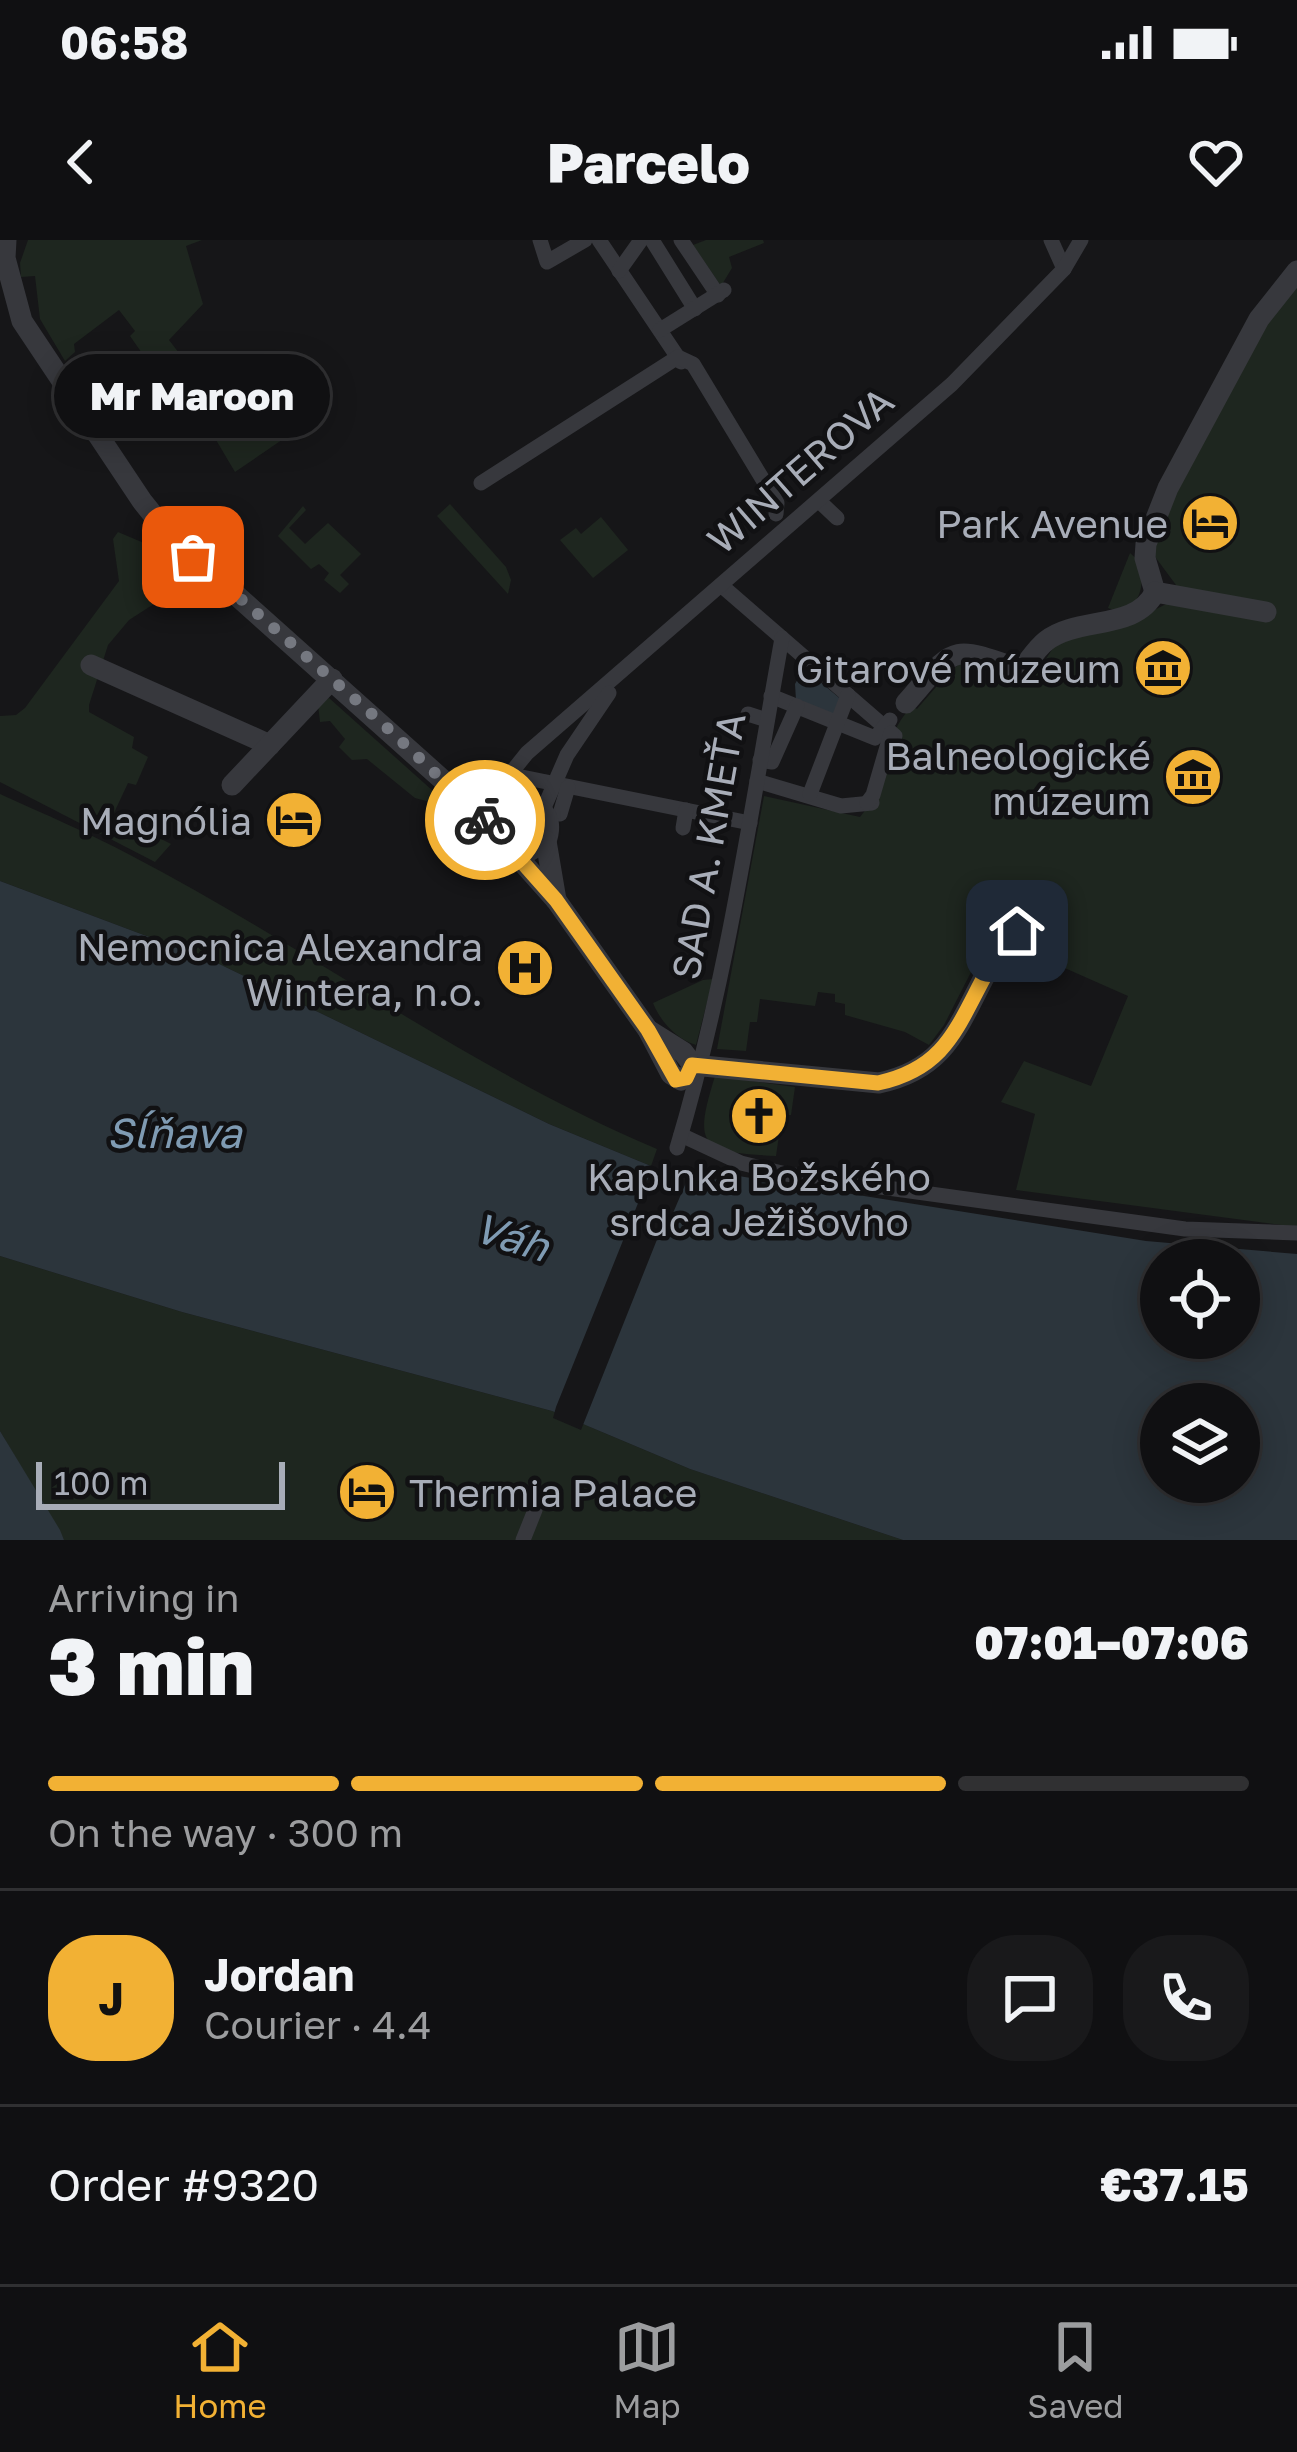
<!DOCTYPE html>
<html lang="en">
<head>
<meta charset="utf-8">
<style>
	body { margin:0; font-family:"Golos Text",sans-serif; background:#19191b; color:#f1f3f6; height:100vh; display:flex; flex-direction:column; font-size:45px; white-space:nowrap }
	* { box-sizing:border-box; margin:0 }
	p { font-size:39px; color:#9c9d9f }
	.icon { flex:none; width:66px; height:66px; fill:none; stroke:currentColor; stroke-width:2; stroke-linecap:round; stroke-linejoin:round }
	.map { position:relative; height:1300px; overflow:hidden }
	.details { display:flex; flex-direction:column; background:#101012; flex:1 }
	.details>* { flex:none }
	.controls { position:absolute; left:1140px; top:999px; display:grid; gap:24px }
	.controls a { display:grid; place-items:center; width:120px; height:120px; border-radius:50%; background:#101012; box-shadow:0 6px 30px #0003,0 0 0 3px #303032; font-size:60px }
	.scale { position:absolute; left:36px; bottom:30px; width:249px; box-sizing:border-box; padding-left:12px; border:6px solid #a8adb8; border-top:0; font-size:33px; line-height:42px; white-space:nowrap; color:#a8adb8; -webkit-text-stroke:9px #111113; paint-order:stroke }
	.pin { position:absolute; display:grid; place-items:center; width:102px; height:102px; color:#fff; margin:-51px; border-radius:24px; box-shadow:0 6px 18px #0006 }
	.courier { position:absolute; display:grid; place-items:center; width:120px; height:120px; margin:-60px; border:9px solid #f2b134; border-radius:50%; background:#fff; color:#222; box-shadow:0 3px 15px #0007 }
	.bubble { position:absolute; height:84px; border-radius:42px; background:#101012; box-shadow:0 6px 30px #0003,0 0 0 3px #303032; font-size:39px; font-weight:800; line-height:84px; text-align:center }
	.headline em { font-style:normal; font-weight:800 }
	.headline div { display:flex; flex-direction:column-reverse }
	.headline { display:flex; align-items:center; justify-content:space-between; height:204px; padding:0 48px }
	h1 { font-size:78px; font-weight:800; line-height:90px }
	.bar { display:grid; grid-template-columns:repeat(4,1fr); gap:18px 12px; align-content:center; height:144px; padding:0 48px }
	.bar i { height:15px; border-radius:9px; background:#303032 }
	.bar .active { background:#f2b134 }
	.bar p { grid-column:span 4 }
	.line { display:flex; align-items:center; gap:30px; padding:0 48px; border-top:3px solid #303032 }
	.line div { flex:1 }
	.round { display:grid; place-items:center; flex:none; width:126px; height:126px; border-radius:48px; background:#19191b }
	.status { display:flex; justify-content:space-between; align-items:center; height:84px; padding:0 60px; background:#101012; direction:ltr }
	.status svg { height:33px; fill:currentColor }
	header { display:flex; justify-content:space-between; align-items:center; height:156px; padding:0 48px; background:#101012; font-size:54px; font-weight:800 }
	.tabs { display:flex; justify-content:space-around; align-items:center; height:168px; border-top:3px solid #303032; background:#101012; font-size:33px; color:#9c9d9f }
	.tabs a { display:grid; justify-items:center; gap:6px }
	.tabs .active { color:#f2b134 }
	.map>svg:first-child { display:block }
	.green { fill:#1e261f }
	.water { fill:#2c353c; fill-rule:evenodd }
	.pier { fill:#161618 }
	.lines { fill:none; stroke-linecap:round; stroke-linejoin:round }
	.pedestrian { stroke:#37383d; stroke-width:15 }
	.minor { stroke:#37383d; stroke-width:21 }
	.done { stroke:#757880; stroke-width:12; stroke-dasharray:0 21.6 }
	.route { stroke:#f2b134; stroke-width:15 }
	.labels { text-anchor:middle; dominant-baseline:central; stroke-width:9; stroke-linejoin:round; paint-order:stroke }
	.street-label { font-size:39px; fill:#a8adb8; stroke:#111113 }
	.poi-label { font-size:39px; fill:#a8adb8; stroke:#111113; text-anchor:end }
	.water-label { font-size:42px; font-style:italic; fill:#7f9bb3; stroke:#111113 }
</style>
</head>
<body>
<div class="status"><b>06:58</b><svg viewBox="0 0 49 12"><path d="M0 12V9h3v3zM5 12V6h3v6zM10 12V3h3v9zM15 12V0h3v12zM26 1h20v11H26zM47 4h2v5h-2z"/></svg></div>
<header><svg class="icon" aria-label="back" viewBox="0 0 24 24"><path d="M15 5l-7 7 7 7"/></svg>Parcelo<svg class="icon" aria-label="heart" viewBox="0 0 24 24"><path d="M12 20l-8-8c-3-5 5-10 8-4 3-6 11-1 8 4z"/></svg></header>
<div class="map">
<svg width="1297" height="1300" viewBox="0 0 1297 1300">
	<rect width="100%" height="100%" fill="#161618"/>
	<g class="green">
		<polygon points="28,0 202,0 186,6 203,64 169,100 196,135 186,148 208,142 233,165 259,140 264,144 295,112 326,142 286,183 292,193 235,232 177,134 144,155 127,131 144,116 130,96 135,91 119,70 74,104 75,112 65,121 40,79 35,36 21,37 20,23"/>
		<polygon points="706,0 763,0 764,3 729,17 732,28 721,46 693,5"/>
		<path d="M1297,44V987L1016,950L1035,874L1001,862L1024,821L1091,846L1128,756L990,695L944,785L929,805L905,792L845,775V764L835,762V754L818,752L815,766L760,759L757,782H750L746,811L717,809L764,556L860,577C893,538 877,503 912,466L917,469C971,408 956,413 1031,442L1055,405L1080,392L1117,389L1172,361L1176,345L1153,314L1184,228L1267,83Z"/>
		<polygon points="450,264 506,327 511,340 508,354 437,276"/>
		<polygon points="303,266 306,270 289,288 305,304 328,283 361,314 340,335 349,344 340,353 324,340 329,333 319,324 311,329 278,296"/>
		<polygon points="601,277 628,310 593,338 560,300 576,288 581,294"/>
		<polygon points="118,292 151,306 185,344 129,380 108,405 89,465 89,472 134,497 132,508 148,517 136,545 128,543 113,575 171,604 155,622 0,542 0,476 16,475 25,468 119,341 113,299"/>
		<path d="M1130,313L1141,323C1143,345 1143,362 1120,372L1108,368Z"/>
		<polygon points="329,458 452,568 415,558 367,519 352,520 339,507 345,499 330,481 320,482 318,465"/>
		<path d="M0,554C44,574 89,593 132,616C310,709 472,831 657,909L651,926L549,884L213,721L0,641Z"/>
		<path d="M713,739L696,805C676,799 661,782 653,763L703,740Z"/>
		<path d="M715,836L795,847L791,875H782L776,916C700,912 693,907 715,836Z"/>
		<polygon points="0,1016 182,1072 552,1171 690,1229 903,1300 64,1300 0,1191"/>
	</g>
	<g class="water">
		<polygon points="807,431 843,461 836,478 796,460 795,444 802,432"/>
		<path d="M0,641L213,721L549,884L651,926L706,942L732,935L1146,1001L1297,1014V1300H903L690,1229L552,1171L182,1072L0,1016ZM1161,1020H1239V1098H1161ZM1161,1164H1239V1242H1161Z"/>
		<polygon points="0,1191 60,1290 64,1300 0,1300"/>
	</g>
	<polygon class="pier" points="655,921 691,931 673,973 666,977 581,1190 553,1178 556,1167"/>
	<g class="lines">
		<g class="pedestrian">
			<polyline points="540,0 547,22 585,0"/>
			<polyline points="599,0 681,122"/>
			<polyline points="652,0 695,69"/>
			<polyline points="681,0 718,55"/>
			<polyline points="1051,0 1064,29"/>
			<polyline points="619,31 641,0"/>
			<polyline points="660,90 724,50"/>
			<polyline points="481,243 678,117 693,124 777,263 776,274"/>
			<polyline points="819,261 837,278"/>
			<polyline points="722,346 895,496"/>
			<polyline points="771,456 875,498 890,480"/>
			<polyline points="748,474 767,480"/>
			<polyline points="760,520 772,522 797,466"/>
			<polyline points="507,534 750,583"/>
			<polyline points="757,541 841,566 872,563"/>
			<polyline points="810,554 848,455"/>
			<polyline points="490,559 527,513 952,144 1064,29 1081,0"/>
			<polyline points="867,563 873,555 891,493"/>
			<polyline points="543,570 567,515 609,453"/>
			<polyline points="560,574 568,547"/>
			<polyline points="683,588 686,570"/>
			<polyline points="681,895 741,923 786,934 1185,989 1297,993"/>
			<path d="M677,908C727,741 751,570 782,398"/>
			<polyline points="523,1300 535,1270"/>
		</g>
		<g class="minor">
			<polyline points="6,0 5,18 22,81 142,261 170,296 473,567 556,660 648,790 671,834 681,840 690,834 693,825"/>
			<polyline points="1155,352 1145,318 1146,304 1168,248 1259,79 1297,31"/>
			<polyline points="91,425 270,505"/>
			<path d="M906,463C956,406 948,404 1021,430C1029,421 1036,409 1046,401C1078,376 1136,391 1155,352L1266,372"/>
			<polyline points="232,545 332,439"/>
			<path d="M463,556C494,559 563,553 546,601L519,617"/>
			<polyline points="546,601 556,660"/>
			<polyline points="648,790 683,812 693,825"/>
			<path d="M693,825L879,843C947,829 958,785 988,730C996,716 1007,704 1017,691"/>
		</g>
	</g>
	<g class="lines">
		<polyline class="done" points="193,317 381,482 485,580"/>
		<path class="route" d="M485,580L556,660L648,790L676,840L686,838L692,825L878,843C947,828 957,786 988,730C996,716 1007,704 1017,691"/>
	</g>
	<defs>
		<symbol id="hotel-disc" viewBox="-11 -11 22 22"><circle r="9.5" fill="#f2b134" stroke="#111113"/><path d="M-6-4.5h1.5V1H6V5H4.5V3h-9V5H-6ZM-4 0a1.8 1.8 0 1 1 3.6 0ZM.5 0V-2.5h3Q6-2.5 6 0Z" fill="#111"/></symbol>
		<symbol id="museum-disc" viewBox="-11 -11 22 22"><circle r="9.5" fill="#f2b134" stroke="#111113"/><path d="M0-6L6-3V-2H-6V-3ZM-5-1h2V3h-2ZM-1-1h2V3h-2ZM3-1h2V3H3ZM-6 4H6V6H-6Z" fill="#111"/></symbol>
		<symbol id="hospital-disc" viewBox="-11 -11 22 22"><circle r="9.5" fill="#f2b134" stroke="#111113"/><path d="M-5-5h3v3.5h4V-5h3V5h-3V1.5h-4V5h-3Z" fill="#111"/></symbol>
		<symbol id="church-disc" viewBox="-11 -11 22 22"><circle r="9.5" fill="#f2b134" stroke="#111113"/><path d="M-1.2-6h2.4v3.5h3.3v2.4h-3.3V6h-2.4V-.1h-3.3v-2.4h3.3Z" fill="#111"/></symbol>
	</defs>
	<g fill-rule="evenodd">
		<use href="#hotel-disc" x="1177" y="250" width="66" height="66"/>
		<use href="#museum-disc" x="1130" y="395" width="66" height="66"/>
		<use href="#museum-disc" x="1160" y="504" width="66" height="66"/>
		<use href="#hotel-disc" x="261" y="547" width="66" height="66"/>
		<use href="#hospital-disc" x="492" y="695" width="66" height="66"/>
		<use href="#church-disc" x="726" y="843" width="66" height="66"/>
		<use href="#hotel-disc" x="334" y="1219" width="66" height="66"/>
	</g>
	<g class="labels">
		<g class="street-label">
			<text transform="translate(800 230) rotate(-41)">WINTEROVA</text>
			<text transform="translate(708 606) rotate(-80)">SAD A. KMEŤA</text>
		</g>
		<g class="poi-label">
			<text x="1168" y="283">Park Avenue</text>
			<text x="1121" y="428">Gitarové múzeum</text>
			<text x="1151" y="515">Balneologické<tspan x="1151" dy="45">múzeum</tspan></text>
			<text x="252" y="580">Magnólia</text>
			<text x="483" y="706">Nemocnica Alexandra<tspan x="483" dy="45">Wintera, n.o.</tspan></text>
			<text x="759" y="936" text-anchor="middle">Kaplnka Božského<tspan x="759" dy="45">srdca Ježišovho</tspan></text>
			<text x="409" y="1252" text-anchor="start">Thermia Palace</text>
		</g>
		<g class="water-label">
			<text x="174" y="892">Sĺňava</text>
			<text transform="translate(512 996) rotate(17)">Váh</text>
		</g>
	</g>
</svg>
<div class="controls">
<a><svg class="icon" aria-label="locate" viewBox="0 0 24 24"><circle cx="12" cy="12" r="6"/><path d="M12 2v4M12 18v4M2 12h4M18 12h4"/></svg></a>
<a><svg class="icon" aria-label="layers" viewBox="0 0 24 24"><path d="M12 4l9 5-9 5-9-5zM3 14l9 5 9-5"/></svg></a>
</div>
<div class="scale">100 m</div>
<div class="pin" style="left:193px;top:317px;background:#ea580c"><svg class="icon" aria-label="bag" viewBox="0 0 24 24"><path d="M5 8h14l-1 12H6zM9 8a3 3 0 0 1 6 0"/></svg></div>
<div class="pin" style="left:1017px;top:691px;background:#1f2937"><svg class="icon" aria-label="home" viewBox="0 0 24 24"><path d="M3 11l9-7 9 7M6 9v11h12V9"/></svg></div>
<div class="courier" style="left:485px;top:580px"><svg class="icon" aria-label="bike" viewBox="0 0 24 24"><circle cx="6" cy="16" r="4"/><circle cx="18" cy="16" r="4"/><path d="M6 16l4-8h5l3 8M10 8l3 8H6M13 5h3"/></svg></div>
<div class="bubble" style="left:54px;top:114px;width:276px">Mr Maroon</div>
</div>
<section class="details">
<div class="headline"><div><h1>3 min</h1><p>Arriving in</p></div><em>07:01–07:06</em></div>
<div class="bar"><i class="active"></i><i class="active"></i><i class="active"></i><i></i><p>On the way · 300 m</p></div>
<div class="line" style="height:216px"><b class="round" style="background:#f2b134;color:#111">J</b><div><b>Jordan</b><p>Courier · 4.4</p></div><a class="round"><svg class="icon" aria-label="chat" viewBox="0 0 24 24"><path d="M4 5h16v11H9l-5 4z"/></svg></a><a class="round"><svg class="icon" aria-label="phone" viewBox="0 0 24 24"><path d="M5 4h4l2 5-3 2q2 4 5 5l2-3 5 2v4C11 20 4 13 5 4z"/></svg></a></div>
<div class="line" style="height:156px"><div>Order #9320</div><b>€37.15</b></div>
</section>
<nav class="tabs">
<a class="active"><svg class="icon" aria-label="home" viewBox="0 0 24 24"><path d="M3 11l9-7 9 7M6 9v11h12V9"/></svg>Home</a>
<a><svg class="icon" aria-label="map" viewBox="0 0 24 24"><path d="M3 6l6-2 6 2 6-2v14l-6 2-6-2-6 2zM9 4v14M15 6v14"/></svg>Map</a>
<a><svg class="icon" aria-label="saved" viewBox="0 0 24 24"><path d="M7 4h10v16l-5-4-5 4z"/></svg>Saved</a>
</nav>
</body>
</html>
